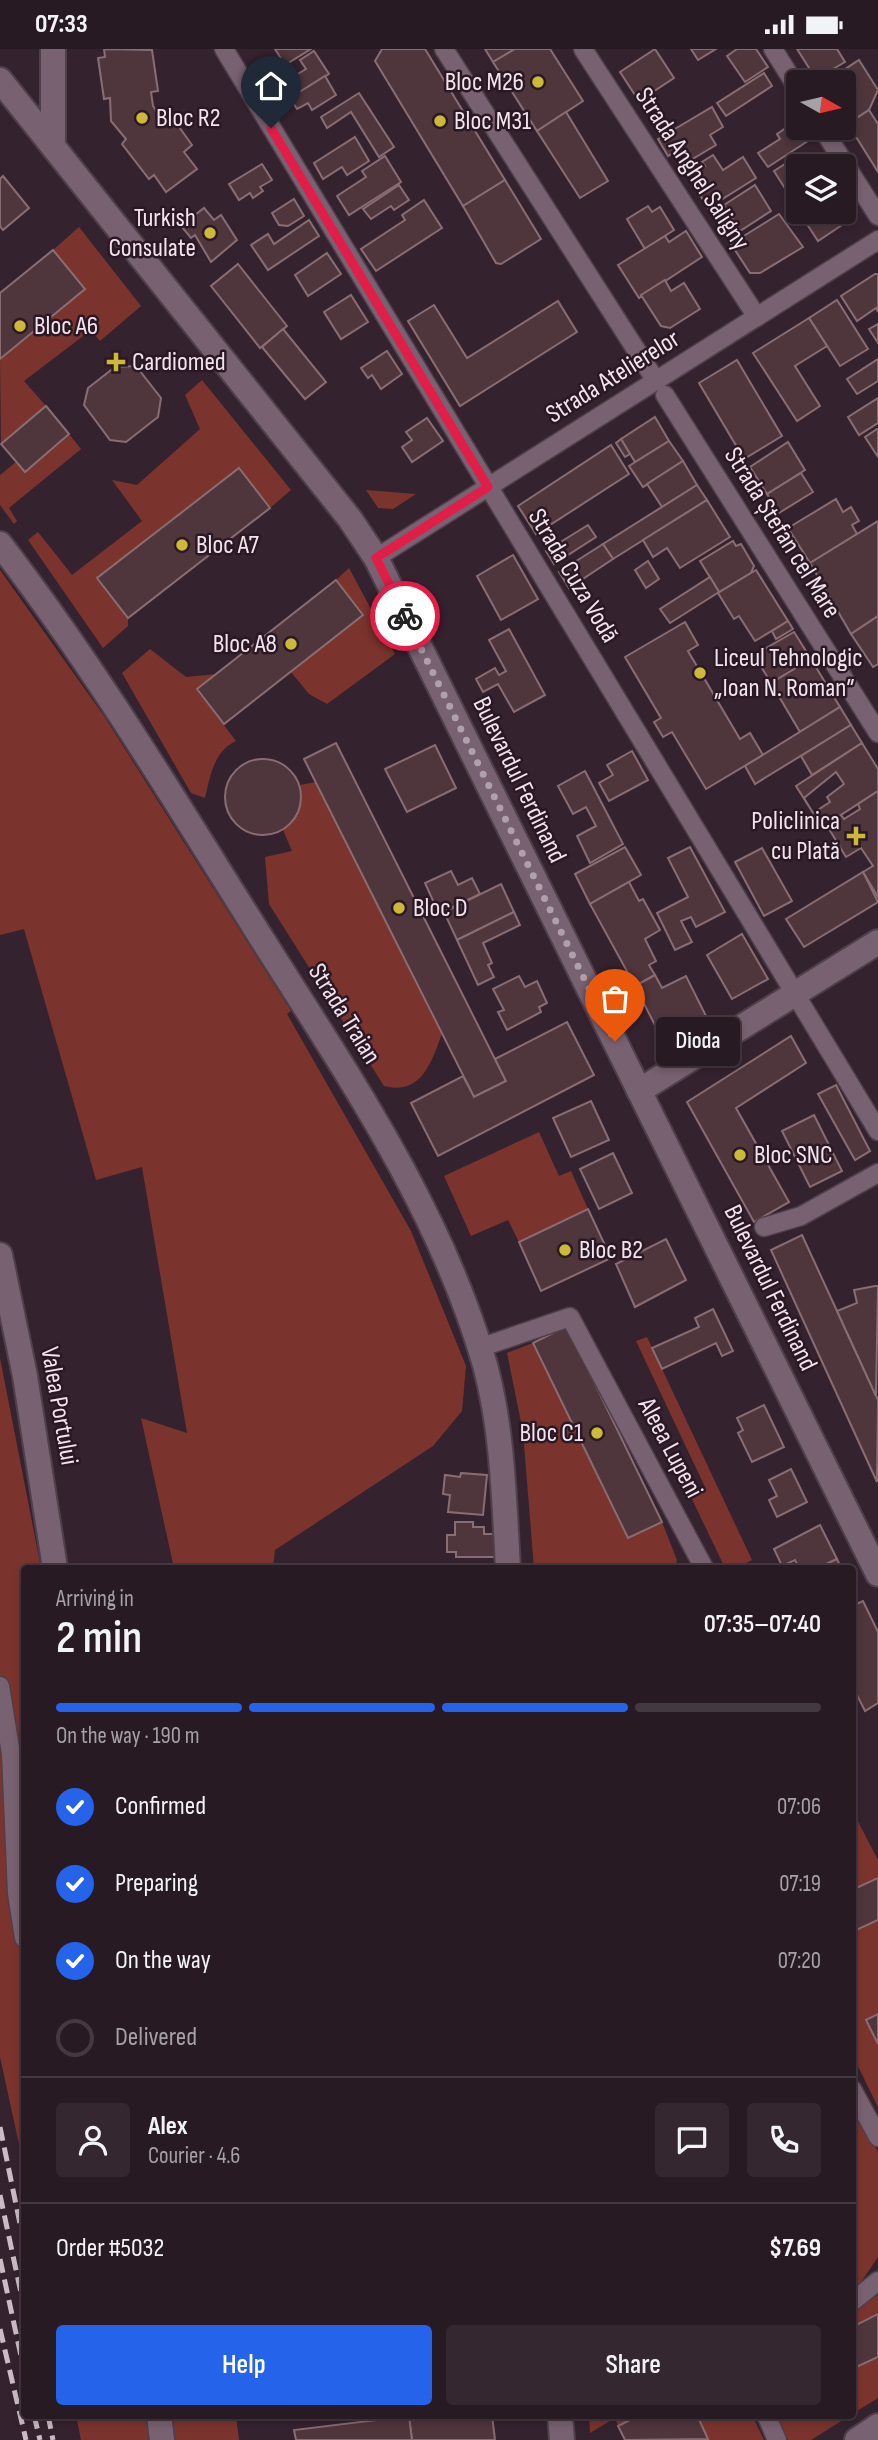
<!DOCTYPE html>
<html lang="en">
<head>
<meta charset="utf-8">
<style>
	body { margin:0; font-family:"Sofia Sans Condensed",sans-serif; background:#342730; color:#f1f3f6; height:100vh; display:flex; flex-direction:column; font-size:26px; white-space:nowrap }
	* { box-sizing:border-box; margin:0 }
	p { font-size:23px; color:#a5a1a6 }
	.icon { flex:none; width:38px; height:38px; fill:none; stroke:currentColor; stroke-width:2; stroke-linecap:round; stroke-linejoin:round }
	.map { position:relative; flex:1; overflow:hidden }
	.drawer { position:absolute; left:21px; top:1516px; width:835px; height:854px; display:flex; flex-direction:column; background:#281a23; border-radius:7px; box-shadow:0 4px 10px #0003,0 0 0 2px #443841 }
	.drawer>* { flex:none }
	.needle { width:46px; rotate:98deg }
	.buttons { position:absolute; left:786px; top:21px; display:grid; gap:14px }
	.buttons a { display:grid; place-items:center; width:70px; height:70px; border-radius:7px; background:#281a23; box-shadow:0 4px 10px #0003,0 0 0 2px #443841; font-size:35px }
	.pin { position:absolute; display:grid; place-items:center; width:60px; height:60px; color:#fff; margin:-72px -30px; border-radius:50% 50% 50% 0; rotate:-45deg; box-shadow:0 0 7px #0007 }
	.pin .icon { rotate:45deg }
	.courier { position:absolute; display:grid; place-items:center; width:70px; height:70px; margin:-35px; border:5px solid #e11d48; border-radius:50%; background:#fff; color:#222; box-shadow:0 2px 9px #0007 }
	.bubble { position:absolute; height:49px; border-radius:7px; background:#281a23; box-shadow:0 4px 10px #0003,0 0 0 2px #443841; font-size:23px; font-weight:600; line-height:49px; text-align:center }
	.headline em { font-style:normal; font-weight:600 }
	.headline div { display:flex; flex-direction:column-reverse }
	.headline { display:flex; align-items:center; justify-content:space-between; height:119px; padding:0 35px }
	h1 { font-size:46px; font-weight:600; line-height:52px }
	.bar { display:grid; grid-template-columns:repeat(4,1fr); gap:10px 7px; align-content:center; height:84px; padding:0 35px }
	.bar i { height:9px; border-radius:5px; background:#443841 }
	.bar .on { background:#2563eb }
	.bar p { grid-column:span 4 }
	.line { display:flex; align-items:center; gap:18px; padding:0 35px; border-top:2px solid #443841 }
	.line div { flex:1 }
	.round { display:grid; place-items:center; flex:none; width:74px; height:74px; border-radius:7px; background:#342730 }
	ol { padding:0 35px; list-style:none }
	li { display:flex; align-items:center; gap:21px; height:77px }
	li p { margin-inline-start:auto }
	li .icon { padding:7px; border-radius:50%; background:#2563eb; color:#fff; stroke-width:4 }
	li:last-child { color:#a5a1a6 }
	li i { width:38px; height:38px; border:4px solid #443841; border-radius:50% }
	.primary-button { display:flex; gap:14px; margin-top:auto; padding:14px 35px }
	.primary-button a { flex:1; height:80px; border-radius:7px; background:#2563eb; color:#fff; font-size:28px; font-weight:600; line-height:80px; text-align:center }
	.primary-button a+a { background:#342730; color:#f1f3f6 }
	.status { display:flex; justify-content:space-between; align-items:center; height:49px; padding:0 35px; background:#281a23; direction:ltr }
	.status svg { height:19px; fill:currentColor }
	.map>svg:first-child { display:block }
	.green { fill:#7b342d }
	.building { fill:#4f363c; stroke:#896d73; stroke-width:2; fill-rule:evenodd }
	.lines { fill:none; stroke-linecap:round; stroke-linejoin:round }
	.street-casing { stroke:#4f3f4a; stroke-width:21 }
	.secondary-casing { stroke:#4f3f4a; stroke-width:28 }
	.street { stroke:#786170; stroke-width:18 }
	.secondary { stroke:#786170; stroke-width:24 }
	.rail { stroke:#cabbc4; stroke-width:5; stroke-dasharray:14 7; stroke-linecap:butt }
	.done { stroke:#afa0aa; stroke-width:7; stroke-dasharray:0 12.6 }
	.route { stroke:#e11d48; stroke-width:9 }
	.poi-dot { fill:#cdb938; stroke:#2b1825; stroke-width:2.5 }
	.labels { text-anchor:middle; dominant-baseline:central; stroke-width:5; stroke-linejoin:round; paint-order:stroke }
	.poi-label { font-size:26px; fill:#f1e4ec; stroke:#2b1825; text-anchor:start }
	.street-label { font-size:26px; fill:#f1e4ec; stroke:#2b1825 }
</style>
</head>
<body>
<div class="status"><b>07:33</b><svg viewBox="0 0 49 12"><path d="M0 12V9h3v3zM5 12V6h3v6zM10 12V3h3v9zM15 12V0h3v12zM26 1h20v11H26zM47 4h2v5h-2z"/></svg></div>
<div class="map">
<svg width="878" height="2391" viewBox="0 0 878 2391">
	<rect width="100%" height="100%" fill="#35222f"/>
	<g class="green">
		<polygon points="79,178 141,257 100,292 91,281 24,332 46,357 1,395 0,310 85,241 53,201"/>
		<polygon points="202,331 291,441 270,459 239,420 97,529 128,569 128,577 103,599 28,491 38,483 72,526 142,472 112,431 137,436 200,380 185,346"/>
		<polygon points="69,385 81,400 9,459 17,472 14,475 0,456 0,426 16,413 25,423"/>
		<polygon points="366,441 416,445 393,460 378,459"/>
		<polygon points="349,519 395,605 327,655 309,645 291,623 363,566 336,531"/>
		<polygon points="0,521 104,667 291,962 287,965 411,1182 466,1317 462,1362 433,1397 275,1501 273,1519 174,1519 141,1369 187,1384 142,1118 96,1131 24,880 0,886"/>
		<path d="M150,600L186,628L217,625L197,641L236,692C214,702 210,727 205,749L191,744L122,624Z"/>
		<path d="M316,733L442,984C432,1013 421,1047 384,1037L269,855L265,808L292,802L283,781L299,762L300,736Z"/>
		<polygon points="539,1083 559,1127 571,1122 588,1160 519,1193 508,1171 471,1187 444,1127"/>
		<polygon points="647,1288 752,1511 736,1519 725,1519 690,1446 705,1438 636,1292"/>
		<polygon points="533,1294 627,1489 662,1473 677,1511 675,1519 534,1519 523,1383 507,1304"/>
		<polygon points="0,1309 41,1519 24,1519 24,2118 0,2008"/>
		<polygon points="852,1761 878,1811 878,1829 852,1841"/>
		<polygon points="878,1871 878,1965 866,1971 878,1995 878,2058 852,2005 852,1883"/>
		<polygon points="852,2056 878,2103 878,2208 859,2236 852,2239"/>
		<polygon points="878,2246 878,2265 852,2278 852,2260"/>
		<polygon points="878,2308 878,2349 852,2365 852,2320"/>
		<polygon points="76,2366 236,2366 239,2391 81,2391"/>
		<polygon points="589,2366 640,2366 618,2377 615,2369 590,2384"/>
		<polygon points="697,2366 752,2366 764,2391 706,2391 708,2389"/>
		<polygon points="777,2366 851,2366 811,2391 788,2391"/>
	</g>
	<g class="building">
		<polygon points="104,0 152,1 158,42 151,43 153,57 159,66 167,61 192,96 184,103 197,120 166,143 154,126 149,130 122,95 126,90 111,72 110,49 104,50 98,9 105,8"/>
		<polygon points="275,0 311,0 285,16"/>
		<polygon points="382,0 425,0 505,131 463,157 375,12"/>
		<polygon points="485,0 515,0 493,13"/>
		<polygon points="515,0 550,0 583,52 537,82 493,13"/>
		<polygon points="655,0 674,29 639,52 620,23"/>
		<polygon points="691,0 716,0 698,11"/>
		<polygon points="737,0 756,0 768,18 745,33 727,7"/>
		<polygon points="797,0 837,0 845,13 816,30"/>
		<polygon points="314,2 329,25 290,49 281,35 306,20 300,11"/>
		<polygon points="859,11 878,41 869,61 856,69 844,43 844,33 839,33 836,26"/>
		<polygon points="764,24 772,37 726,67 717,54"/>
		<polygon points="325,27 336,46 312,61 308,54 297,60 290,49"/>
		<polygon points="359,44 394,98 379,108 351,63 327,79 321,68"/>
		<polygon points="712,58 723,78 710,86 716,96 689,112 682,98 668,107 658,90"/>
		<polygon points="869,61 878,75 878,123 848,75"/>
		<polygon points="566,63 608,132 580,149 537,82"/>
		<polygon points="792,75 794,78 798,76 798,79 808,79 814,88 768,118 758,104 780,90 777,85"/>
		<polygon points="355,88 369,112 347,126 342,118 323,130 314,114"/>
		<polygon points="802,104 811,117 798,117 798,149 793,152 774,122"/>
		<polygon points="713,106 723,121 743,108 756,129 708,159 689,128 705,117 702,113"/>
		<polygon points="385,107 401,133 349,166 337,147 366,128 362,122"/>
		<polygon points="262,115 272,131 260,138 263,142 253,149 250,144 239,151 229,135"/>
		<polygon points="3,127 29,159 3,181 0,177 0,130"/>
		<polygon points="505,131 541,190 501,215 496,214 463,157"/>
		<polygon points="399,136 409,151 394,161 391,157 371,170 363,160"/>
		<polygon points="755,136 771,162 740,182 724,156"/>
		<polygon points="294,150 304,167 288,177 279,176 272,164"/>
		<polygon points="424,151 442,179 376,222 361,200 405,171 402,166"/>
		<polygon points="648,157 652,163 660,158 674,181 645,200 627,170"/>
		<polygon points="204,159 214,171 221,166 237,191 211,213 195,186 191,189 181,177"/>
		<polygon points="799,163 842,163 848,172 818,192"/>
		<polygon points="779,165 803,198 760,224 750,224 731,195"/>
		<polygon points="309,171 319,187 268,221 251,196 268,185 274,195"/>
		<polygon points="686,182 702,208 639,249 618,216 665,187 669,193"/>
		<polygon points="53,201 85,240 0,310 0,244"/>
		<polygon points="327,204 341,225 308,247 295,226"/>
		<polygon points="238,215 287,277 260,299 211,237"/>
		<polygon points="875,225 878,225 878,263 876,259 857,272 841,247"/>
		<polygon points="665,231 671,242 684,234 700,260 670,279 661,277 641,246"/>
		<polygon points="351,246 368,273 341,290 324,263"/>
		<polygon points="837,251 868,300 840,317 809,269"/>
		<polygon points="558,252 577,283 460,357 408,272 434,256 467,309"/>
		<polygon points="809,269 827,297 795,317 820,357 797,372 753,304"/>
		<polygon points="878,275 878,294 869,280"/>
		<polygon points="283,280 326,333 305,350 262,298"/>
		<polygon points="387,302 402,325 381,340 372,326 368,329 361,319"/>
		<polygon points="878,310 878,332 857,345 847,330"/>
		<polygon points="737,311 782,387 744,410 699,334"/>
		<polygon points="136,317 161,349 158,368 126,393 110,391 84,356 88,339 115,318"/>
		<polygon points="878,349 878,374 859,386 848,368"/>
		<polygon points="46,357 69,385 25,423 1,395"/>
		<polygon points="655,368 669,392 635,413 621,390"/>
		<polygon points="427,369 443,392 412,413 402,398 412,391 406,383"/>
		<polygon points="877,380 878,381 878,408 865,388"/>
		<polygon points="621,390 630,405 625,408 616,394"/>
		<polygon points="669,392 683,412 643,438 629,417"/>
		<polygon points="788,393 805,421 767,445 750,418"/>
		<polygon points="611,396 629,425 536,485 518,457"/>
		<polygon points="683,412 697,436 662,458 647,435"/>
		<polygon points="239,419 270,459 128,569 97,529"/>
		<polygon points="801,424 813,443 779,464 767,445"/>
		<polygon points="697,436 707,451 613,510 603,495"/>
		<polygon points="836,450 843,463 851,458 859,472 852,476 857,485 810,514 788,479"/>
		<polygon points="707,451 730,488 680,519 667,499 653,508 643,491"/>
		<polygon points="878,472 878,567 851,585 810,514"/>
		<polygon points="588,476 596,488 554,515 546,502"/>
		<polygon points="733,492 736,497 741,495 754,517 751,524 719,543 700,512"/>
		<polygon points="603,495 613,510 569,539 559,523"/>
		<polygon points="513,506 538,550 501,571 477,527"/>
		<polygon points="648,512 659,530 646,539 635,521"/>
		<polygon points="756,521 788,572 755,592 739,567 734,570 718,544"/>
		<polygon points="710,528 719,543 670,574 660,560"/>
		<polygon points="336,531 363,566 224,675 197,640"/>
		<polygon points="878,567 878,615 873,618 851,585"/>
		<polygon points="788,572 793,580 776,590 772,582"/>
		<polygon points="685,573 698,596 688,602 740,690 750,684 763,706 706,740 672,683 663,688 654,673 661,669 625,608"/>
		<polygon points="509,580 545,646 514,663 498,635 483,643 476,630 495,619 499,626 506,622 489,591"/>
		<polygon points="794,583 811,610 771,634 754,606"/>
		<polygon points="811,610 840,658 800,683 771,634"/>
		<polygon points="840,658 851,676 755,735 745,717"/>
		<polygon points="851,676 862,694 812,726 801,707"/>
		<polygon points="336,694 506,1032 474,1048 304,710"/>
		<path d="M862,694L878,720V742L822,778L796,737ZM836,723L844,735L827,748L830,753L813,764L804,749Z"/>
		<polygon points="435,696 456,739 407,763 385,720"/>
		<polygon points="632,702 648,731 609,752 599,734 613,726 607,716"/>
		<circle cx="263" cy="748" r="38"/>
		<polygon points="585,722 623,795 590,814 577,787 596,777 586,758 573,765 558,737"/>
		<polygon points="878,742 878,848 863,823 873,817 861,799 846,808 826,775 841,766 844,770 860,760 858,755"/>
		<polygon points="625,798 641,826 590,855 575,825"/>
		<polygon points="690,798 725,863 696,878 691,868 681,872 692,893 675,901 657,864 688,848 668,809"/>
		<polygon points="762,799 792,852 764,867 735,813"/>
		<polygon points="451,822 458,836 472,829 480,845 439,865 425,834"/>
		<polygon points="863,823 878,853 804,898 786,870"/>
		<polygon points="629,833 639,852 643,850 660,881 645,890 656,912 649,916 655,926 635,937 590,855"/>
		<polygon points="501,835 514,863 457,891 444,863"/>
		<polygon points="514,863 520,876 483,894 492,914 488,916 494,928 478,936 457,891"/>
		<polygon points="742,885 768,930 732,950 707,906"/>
		<polygon points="655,926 662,939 686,927 707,969 663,992 635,937"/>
		<polygon points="519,927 525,938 537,932 547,954 539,958 541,963 507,981 498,963 504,961 493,940"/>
		<polygon points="567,973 594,1026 438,1107 411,1054 463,1027 474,1048 506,1032 495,1010"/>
		<polygon points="791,987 806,1014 736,1059 789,1153 754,1173 687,1053"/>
		<polygon points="836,1036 870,1102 855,1111 818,1045"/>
		<polygon points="591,1052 609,1091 571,1108 553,1069"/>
		<polygon points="814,1066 842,1122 810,1138 782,1082"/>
		<polygon points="613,1104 632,1144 599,1160 580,1120"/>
		<polygon points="588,1160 611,1209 541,1242 519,1193"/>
		<polygon points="802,1186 878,1351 877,1433 771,1201"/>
		<polygon points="666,1190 686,1231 635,1258 616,1215"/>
		<polygon points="875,1237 878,1237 876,1347 837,1262 857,1254 854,1241"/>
		<polygon points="713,1260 733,1302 722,1307 716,1294 662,1320 652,1299 699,1278 695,1269"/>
		<polygon points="567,1277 662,1473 628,1489 533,1294"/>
		<polygon points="764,1356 784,1398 752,1413 738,1384 743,1381 737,1369"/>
		<polygon points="791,1420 807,1453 777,1468 769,1451 777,1447 769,1431"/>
		<polygon points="461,1424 487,1426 483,1466 448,1463 450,1446 443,1445 445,1426 460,1428"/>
		<polygon points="455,1473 473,1473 473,1478 484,1478 484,1485 497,1485 496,1508 456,1508 456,1503 447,1503 447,1486 455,1486"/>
		<polygon points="820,1476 837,1510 818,1519 814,1516 799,1519 795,1511 782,1517 774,1500"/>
		<polygon points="837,1510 841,1519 818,1519"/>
		<polygon points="452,1517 492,1518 492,1519 452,1519"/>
		<polygon points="863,1552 878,1583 878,1654 865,1662 852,1636 852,1557"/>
		<polygon points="878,1829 878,1871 852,1883 852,1841"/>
		<polygon points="878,1965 878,1995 866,1971"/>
		<polygon points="878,2265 878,2308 852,2320 852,2278"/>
		<polygon points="492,2366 495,2391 412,2391 409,2367"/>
		<polygon points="640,2366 697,2366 708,2390 625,2391 618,2377"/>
		<polygon points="409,2367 412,2391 296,2391 294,2381"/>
	</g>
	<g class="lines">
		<defs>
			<g id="street">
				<polyline points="224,0 878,1082"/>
				<polyline points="444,0 656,332"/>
				<polyline points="583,0 757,268"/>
				<polyline points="773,0 798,40"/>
				<polyline points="822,79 878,167"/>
				<polyline points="665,346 878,684"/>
				<polyline points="376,509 878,191"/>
				<polyline points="764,1178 801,1167 878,1124"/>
				<polyline points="479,1299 570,1268 704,1519"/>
				<polyline points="0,1637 11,1705 17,1844 24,1889"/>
				<polyline points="852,2040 878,2088"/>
				<polyline points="852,2253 878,2232"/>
				<polyline points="766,2366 777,2391"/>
			</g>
			<g id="secondary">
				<polyline points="53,0 53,96"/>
				<polyline points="0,31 350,470 376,509 878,1525"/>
				<path d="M0,495C94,617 174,750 255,879C343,1019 439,1156 485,1316C503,1382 504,1452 508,1519"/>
				<polyline points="639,1042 878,893"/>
				<polyline points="0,1206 25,1327 55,1519"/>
				<polyline points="159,2366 162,2391"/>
				<polyline points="560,2366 562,2391"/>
				<polyline points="857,2391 878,2377"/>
			</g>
		</defs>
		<use href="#street" class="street-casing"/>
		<use href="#secondary" class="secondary-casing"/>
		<use href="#street" class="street"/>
		<use href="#secondary" class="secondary"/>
		<g class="rail">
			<polyline points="0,2078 24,2194"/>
			<polyline points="0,2146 24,2258"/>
			<polyline points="0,2210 24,2321"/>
			<polyline points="0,2280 26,2391"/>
			<polyline points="34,2366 40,2391"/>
			<polyline points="48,2366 53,2391"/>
		</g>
	</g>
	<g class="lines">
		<polyline class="done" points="405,567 615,992"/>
		<polyline class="route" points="271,79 488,438 376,509 405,567"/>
	</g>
	<g class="poi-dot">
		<circle cx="538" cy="33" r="7"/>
		<circle cx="142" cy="69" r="7"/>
		<circle cx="440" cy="72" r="7"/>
		<circle cx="210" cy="184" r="7"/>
		<circle cx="20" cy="277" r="7"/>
		<path d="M112.5 302.5h7v7h7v7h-7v7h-7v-7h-7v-7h7z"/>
		<circle cx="182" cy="496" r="7"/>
		<circle cx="291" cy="595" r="7"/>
		<circle cx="700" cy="624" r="7"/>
		<path d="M852.5 776.5h7v7h7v7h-7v7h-7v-7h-7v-7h7z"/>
		<circle cx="399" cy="859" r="7"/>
		<circle cx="740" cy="1106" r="7"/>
		<circle cx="565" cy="1201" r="7"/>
		<circle cx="597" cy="1384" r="7"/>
	</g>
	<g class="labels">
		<g class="poi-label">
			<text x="524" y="33" text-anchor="end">Bloc M26</text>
			<text x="156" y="69">Bloc R2</text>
			<text x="454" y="72">Bloc M31</text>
			<text x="196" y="169" text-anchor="end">Turkish<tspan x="196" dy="30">Consulate</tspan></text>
			<text x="34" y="277">Bloc A6</text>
			<text x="132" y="313">Cardiomed</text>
			<text x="196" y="496">Bloc A7</text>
			<text x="277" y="595" text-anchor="end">Bloc A8</text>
			<text x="714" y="609">Liceul Tehnologic<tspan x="714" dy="30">„Ioan N. Roman”</tspan></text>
			<text x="840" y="772" text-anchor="end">Policlinica<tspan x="840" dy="30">cu Plată</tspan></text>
			<text x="413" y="859">Bloc D</text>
			<text x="754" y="1106">Bloc SNC</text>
			<text x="579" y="1201">Bloc B2</text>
			<text x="583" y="1384" text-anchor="end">Bloc C1</text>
		</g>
		<g class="street-label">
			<text transform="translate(692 120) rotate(57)">Strada Anghel Saligny</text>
			<text transform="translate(613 328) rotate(-32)">Strada Atelierelor</text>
			<text transform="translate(782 484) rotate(58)">Strada Ștefan cel Mare</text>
			<text transform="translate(573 527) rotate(59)">Strada Cuza Vodă</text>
			<text transform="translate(519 731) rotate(64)">Bulevardul Ferdinand</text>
			<text transform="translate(344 965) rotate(58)">Strada Traian</text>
			<text transform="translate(770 1239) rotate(64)">Bulevardul Ferdinand</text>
			<text transform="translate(59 1357) rotate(80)">Valea Portului</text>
			<text transform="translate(670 1399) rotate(62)">Aleea Lupeni</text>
		</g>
	</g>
</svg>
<div class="buttons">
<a><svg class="needle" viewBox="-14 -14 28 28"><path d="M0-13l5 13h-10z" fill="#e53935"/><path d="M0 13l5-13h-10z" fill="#a5a1a6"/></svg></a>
<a><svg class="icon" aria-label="layers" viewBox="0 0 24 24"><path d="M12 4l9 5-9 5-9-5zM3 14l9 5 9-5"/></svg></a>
</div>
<div class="pin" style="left:615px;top:992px;background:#ea580c"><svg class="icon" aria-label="bag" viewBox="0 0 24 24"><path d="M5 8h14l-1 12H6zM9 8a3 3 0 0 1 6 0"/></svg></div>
<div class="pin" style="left:271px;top:79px;background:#1f2937"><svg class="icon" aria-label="home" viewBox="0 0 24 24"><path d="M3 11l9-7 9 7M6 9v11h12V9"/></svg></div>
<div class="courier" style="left:405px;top:567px"><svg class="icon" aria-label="bike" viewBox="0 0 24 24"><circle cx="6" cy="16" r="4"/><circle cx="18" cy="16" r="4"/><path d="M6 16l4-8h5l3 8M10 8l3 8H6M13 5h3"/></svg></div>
<div class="bubble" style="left:656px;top:968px;width:84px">Dioda</div>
<section class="drawer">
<div class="headline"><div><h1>2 min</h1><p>Arriving in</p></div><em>07:35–07:40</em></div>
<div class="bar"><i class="on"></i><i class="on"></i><i class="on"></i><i></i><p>On the way · 190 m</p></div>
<ol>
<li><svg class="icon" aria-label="check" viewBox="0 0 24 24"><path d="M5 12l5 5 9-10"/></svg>Confirmed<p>07:06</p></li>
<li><svg class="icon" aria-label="check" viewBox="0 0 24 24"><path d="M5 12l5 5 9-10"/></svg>Preparing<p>07:19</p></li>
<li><svg class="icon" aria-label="check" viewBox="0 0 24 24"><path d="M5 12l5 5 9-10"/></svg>On the way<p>07:20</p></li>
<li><i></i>Delivered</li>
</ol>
<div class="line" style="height:126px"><a class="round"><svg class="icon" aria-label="person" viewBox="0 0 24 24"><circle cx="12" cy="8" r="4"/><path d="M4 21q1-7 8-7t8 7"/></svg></a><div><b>Alex</b><p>Courier · 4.6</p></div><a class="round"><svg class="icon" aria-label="chat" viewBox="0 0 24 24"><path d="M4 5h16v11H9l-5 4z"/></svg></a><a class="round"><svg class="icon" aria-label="phone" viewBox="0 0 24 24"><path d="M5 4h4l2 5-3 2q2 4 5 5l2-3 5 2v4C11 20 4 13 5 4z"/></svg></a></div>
<div class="line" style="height:91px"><div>Order #5032</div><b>$7.69</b></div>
<div class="primary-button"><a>Help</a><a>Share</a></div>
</section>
</div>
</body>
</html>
